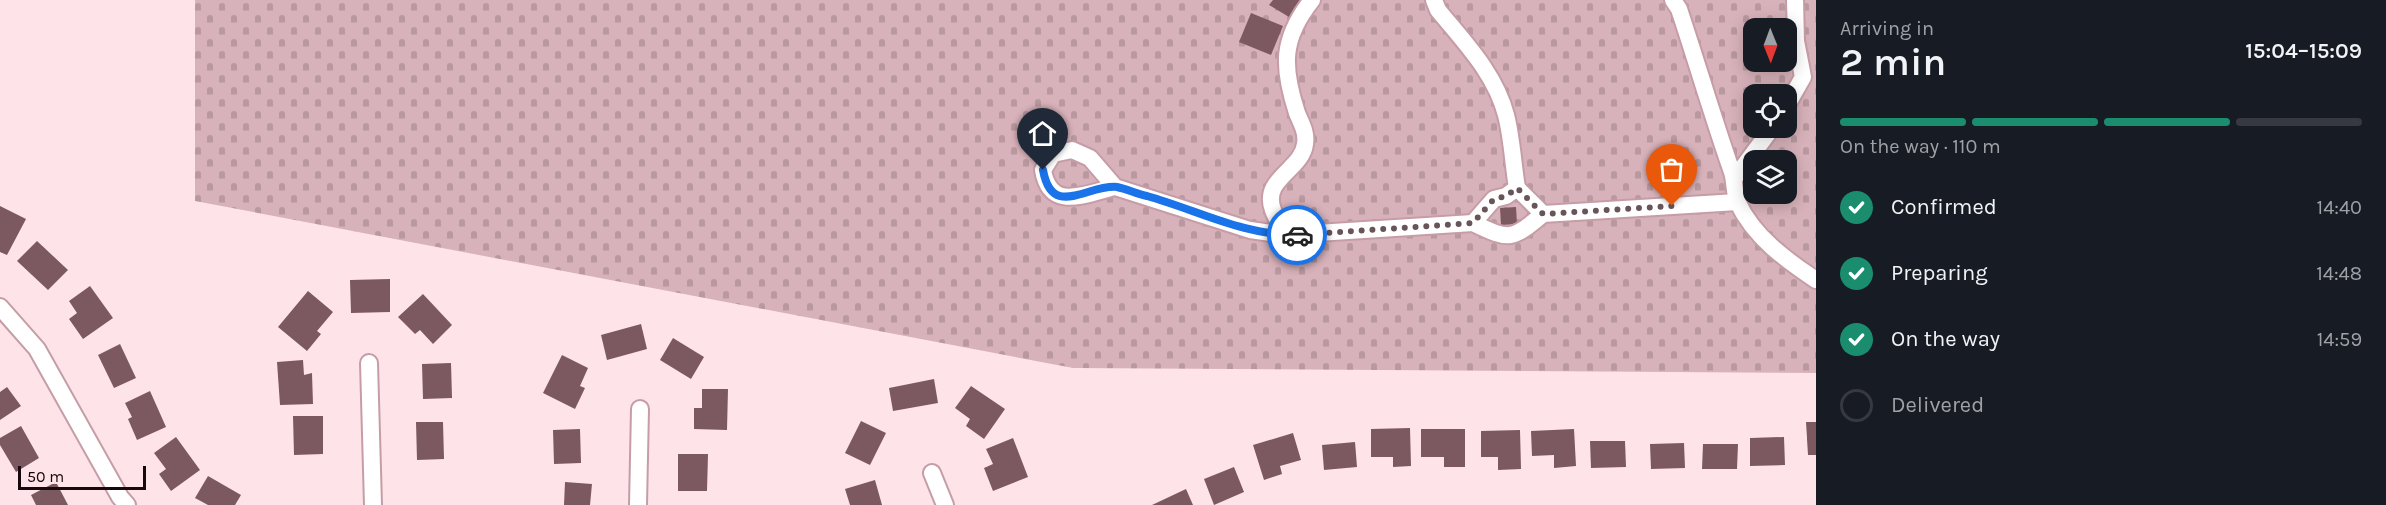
<!DOCTYPE html>
<html lang="en">
<head>
<meta charset="utf-8">
<style>
	body { margin:0; font-family:Karla,sans-serif; background:#242831; color:#f1f3f6; height:100vh; display:flex; flex-direction:column; font-size:22px; white-space:nowrap }
	* { box-sizing:border-box; margin:0 }
	p { font-size:20px; color:#9ea1a6 }
	.icon { flex:none; width:33px; height:33px; fill:none; stroke:currentColor; stroke-width:2; stroke-linecap:round; stroke-linejoin:round }
	.map { position:relative; flex:1; overflow:hidden }
	.sheet { display:flex; flex-direction:column; background:#171b24; width:570px }
	.sheet>* { flex:none }
	.needle { width:39px; rotate:179deg }
	.tools { position:absolute; left:1743px; top:18px; display:grid; gap:12px }
	.tools a { display:grid; place-items:center; width:54px; height:54px; border-radius:12px; background:#171b24; box-shadow:0 3px 15px #0003; font-size:30px }
	.scale { position:absolute; left:18px; bottom:15px; width:128px; box-sizing:border-box; padding-left:6px; border:3px solid #16080c; border-top:0; font-size:16px; line-height:21px; white-space:nowrap; color:#16080c; -webkit-text-stroke:4px #fee4e9; paint-order:stroke }
	.pin { position:absolute; display:grid; place-items:center; width:51px; height:51px; color:#fff; margin:-62px -26px; border-radius:50% 50% 50% 0; rotate:-45deg; box-shadow:0 0 6px #0007 }
	.pin .icon { rotate:45deg }
	.courier { position:absolute; display:grid; place-items:center; width:60px; height:60px; margin:-30px; border:4px solid #1a73e8; border-radius:50%; background:#fff; color:#222; box-shadow:0 2px 8px #0007 }
	.headline em { font-style:normal; font-weight:600 }
	.headline div { display:flex; flex-direction:column-reverse }
	.headline { display:flex; align-items:center; justify-content:space-between; height:102px; padding:0 24px }
	h1 { font-size:39px; font-weight:600; line-height:45px }
	.bar { display:grid; grid-template-columns:repeat(4,1fr); gap:9px 6px; align-content:center; height:72px; padding:0 24px }
	.bar i { height:8px; border-radius:4px; background:#363941 }
	.bar .selected { background:#1a8d6f }
	.bar p { grid-column:span 4 }
	ol { padding:0 24px; list-style:none }
	li { display:flex; align-items:center; gap:18px; height:66px }
	li p { margin-inline-start:auto }
	li .icon { padding:6px; border-radius:50%; background:#1a8d6f; color:#fff; stroke-width:4 }
	li:last-child { color:#9ea1a6 }
	li i { width:33px; height:33px; border:3px solid #363941; border-radius:50% }
	main { display:flex; flex:1; min-height:0 }
	.map>svg:first-child { display:block }
	.cemetery { fill:url(#cemetery-stones); fill-rule:evenodd }
	.building { fill:#7c5861 }
	.lines { fill:none; stroke-linecap:round; stroke-linejoin:round }
	.minor-casing { stroke:#c69da6; stroke-width:20 }
	.minor { stroke:#fff; stroke-width:16 }
	.done { stroke:#675559; stroke-width:6; stroke-dasharray:0 10.8 }
	.route { stroke:#1a73e8; stroke-width:8 }
</style>
</head>
<body>
<main>
<div class="map">
<svg width="1816" height="505" viewBox="0 0 1816 505">
	<defs>
		<pattern id="cemetery-stones" width="16" height="16" patternUnits="userSpaceOnUse" patternTransform="scale(1.5)"><rect width="16" height="16" fill="#d8b2ba"/><path d="M2 7V4a2 2 0 0 1 4 0v3zM10 15v-3a2 2 0 0 1 4 0v3z" fill="#b9989f"/></pattern>
	</defs>
	<rect width="100%" height="100%" fill="#fee4e9"/>
	<path class="cemetery" d="M195,0H1816V373L1073,368L195,201ZM1754,28H1786V62H1754ZM1754,94H1786V128H1754ZM1754,160H1786V194H1754Z"/>
	<g class="building">
		<polygon points="1273,0 1300,0 1289,17 1269,5"/>
		<polygon points="1251,13 1283,26 1271,55 1239,42"/>
		<polygon points="0,206 26,219 7,255 0,252"/>
		<polygon points="1516,207 1517,224 1501,225 1500,208"/>
		<polygon points="37,241 68,270 48,290 17,261"/>
		<polygon points="390,279 390,312 351,313 350,280"/>
		<polygon points="90,286 113,318 83,339 69,319 77,313 69,301"/>
		<polygon points="308,291 333,312 317,331 321,334 307,351 278,327"/>
		<polygon points="423,294 452,325 433,344 420,330 415,334 398,317"/>
		<polygon points="641,324 647,349 607,360 601,335"/>
		<polygon points="673,338 704,357 691,379 660,360"/>
		<polygon points="120,344 136,378 114,388 98,355"/>
		<polygon points="562,355 588,368 580,386 585,388 575,409 543,393"/>
		<polygon points="303,360 304,375 312,373 313,404 280,405 277,362"/>
		<polygon points="451,363 452,398 423,399 422,364"/>
		<polygon points="934,379 938,403 893,411 889,388"/>
		<polygon points="971,386 1005,409 984,439 966,426 970,419 955,408"/>
		<polygon points="7,387 21,406 0,420 0,392"/>
		<polygon points="702,389 728,389 727,430 694,429 694,408 702,408"/>
		<polygon points="150,391 166,427 137,440 128,419 132,417 125,403"/>
		<polygon points="293,416 323,416 323,454 294,455"/>
		<polygon points="861,421 886,433 870,465 845,453"/>
		<polygon points="416,422 443,422 444,459 417,460"/>
		<polygon points="1806,422 1816,422 1816,455 1808,455"/>
		<polygon points="21,426 39,458 16,472 0,445 0,438"/>
		<polygon points="1410,428 1411,466 1393,467 1393,457 1371,457 1371,429"/>
		<polygon points="580,429 581,463 554,464 553,430"/>
		<polygon points="1421,429 1465,429 1465,467 1444,467 1444,457 1421,457"/>
		<polygon points="1574,429 1576,466 1554,468 1554,455 1532,456 1531,431"/>
		<polygon points="1520,430 1521,469 1498,470 1498,457 1481,457 1481,431"/>
		<polygon points="1293,433 1301,460 1280,466 1282,474 1264,480 1253,445"/>
		<polygon points="176,437 200,470 171,491 159,474 166,469 154,453"/>
		<polygon points="1784,437 1785,465 1750,466 1750,438"/>
		<polygon points="1013,438 1028,477 993,491 984,468 993,464 986,449"/>
		<polygon points="1590,441 1625,441 1626,467 1591,468"/>
		<polygon points="1355,442 1357,467 1324,470 1322,445"/>
		<polygon points="1684,443 1685,468 1651,469 1650,444"/>
		<polygon points="1703,444 1738,444 1737,469 1702,469"/>
		<polygon points="678,454 708,454 707,491 678,491"/>
		<polygon points="1234,467 1244,492 1214,505 1204,479"/>
		<polygon points="208,476 241,495 235,505 208,505 195,498"/>
		<polygon points="875,480 882,505 850,505 845,489"/>
		<polygon points="56,482 68,505 36,505 31,495"/>
		<polygon points="565,482 592,484 590,505 564,505"/>
		<polygon points="1186,489 1193,505 1152,505"/>
	</g>
	<g class="lines">
		<defs>
			<g id="minor">
				<path d="M1312,0C1281,39 1282,67 1297,113C1301,123 1307,132 1305,144C1302,170 1261,179 1273,210C1276,219 1282,227 1286,235L1473,223C1510,241 1512,240 1543,214L1737,202"/>
				<path d="M1434,0L1438,10C1464,42 1495,73 1506,115C1512,138 1513,164 1517,188"/>
				<path d="M1673,0L1679,9C1697,63 1713,118 1732,172C1735,181 1734,194 1738,203C1754,237 1786,260 1816,280"/>
				<polyline points="1786,107 1803,77 1796,41 1795,0"/>
				<polyline points="1734,179 1772,128"/>
				<path d="M1115,187C1085,194 1050,212 1043,170L1053,154L1072,150L1090,158L1115,187L1250,230L1286,235"/>
				<polyline points="1473,223 1494,199 1506,196 1517,188 1543,214"/>
				<polyline points="0,307 37,349 120,497 127,505"/>
				<polyline points="369,363 373,505"/>
				<polyline points="932,473 945,505"/>
				<polyline points="638,505 640,409"/>
			</g>
		</defs>
		<use href="#minor" class="minor-casing"/>
		<use href="#minor" class="minor"/>
	</g>
	<g class="lines">
		<polyline class="done" points="1297,235 1473,223 1494,199 1506,196 1517,188 1543,214 1672,206"/>
		<path class="route" d="M1043,170C1052,220 1088,184 1117,187C1127,189 1137,194 1147,196C1197,210 1245,236 1297,235"/>
	</g>
</svg>
<div class="tools">
<a><svg class="needle" viewBox="-14 -14 28 28"><path d="M0-13l5 13h-10z" fill="#e53935"/><path d="M0 13l5-13h-10z" fill="#9ea1a6"/></svg></a>
<a><svg class="icon" aria-label="locate" viewBox="0 0 24 24"><circle cx="12" cy="12" r="6"/><path d="M12 2v4M12 18v4M2 12h4M18 12h4"/></svg></a>
<a><svg class="icon" aria-label="layers" viewBox="0 0 24 24"><path d="M12 4l9 5-9 5-9-5zM3 14l9 5 9-5"/></svg></a>
</div>
<div class="scale">50 m</div>
<div class="pin" style="left:1672px;top:206px;background:#ea580c"><svg class="icon" aria-label="bag" viewBox="0 0 24 24"><path d="M5 8h14l-1 12H6zM9 8a3 3 0 0 1 6 0"/></svg></div>
<div class="pin" style="left:1043px;top:170px;background:#1f2937"><svg class="icon" aria-label="home" viewBox="0 0 24 24"><path d="M3 11l9-7 9 7M6 9v11h12V9"/></svg></div>
<div class="courier" style="left:1297px;top:235px"><svg class="icon" aria-label="car" viewBox="0 0 24 24"><path d="M5 17H2v-5l4-1 3-4h7l3 4 3 1v5h-3M9 17h6M6 11h13"/><circle cx="7" cy="17" r="2"/><circle cx="17" cy="17" r="2"/></svg></div>
</div>
<section class="sheet">
<div class="headline"><div><h1>2 min</h1><p>Arriving in</p></div><em>15:04–15:09</em></div>
<div class="bar"><i class="selected"></i><i class="selected"></i><i class="selected"></i><i></i><p>On the way · 110 m</p></div>
<ol>
<li><svg class="icon" aria-label="check" viewBox="0 0 24 24"><path d="M5 12l5 5 9-10"/></svg>Confirmed<p>14:40</p></li>
<li><svg class="icon" aria-label="check" viewBox="0 0 24 24"><path d="M5 12l5 5 9-10"/></svg>Preparing<p>14:48</p></li>
<li><svg class="icon" aria-label="check" viewBox="0 0 24 24"><path d="M5 12l5 5 9-10"/></svg>On the way<p>14:59</p></li>
<li><i></i>Delivered</li>
</ol>
</section>
</main>
</body>
</html>
